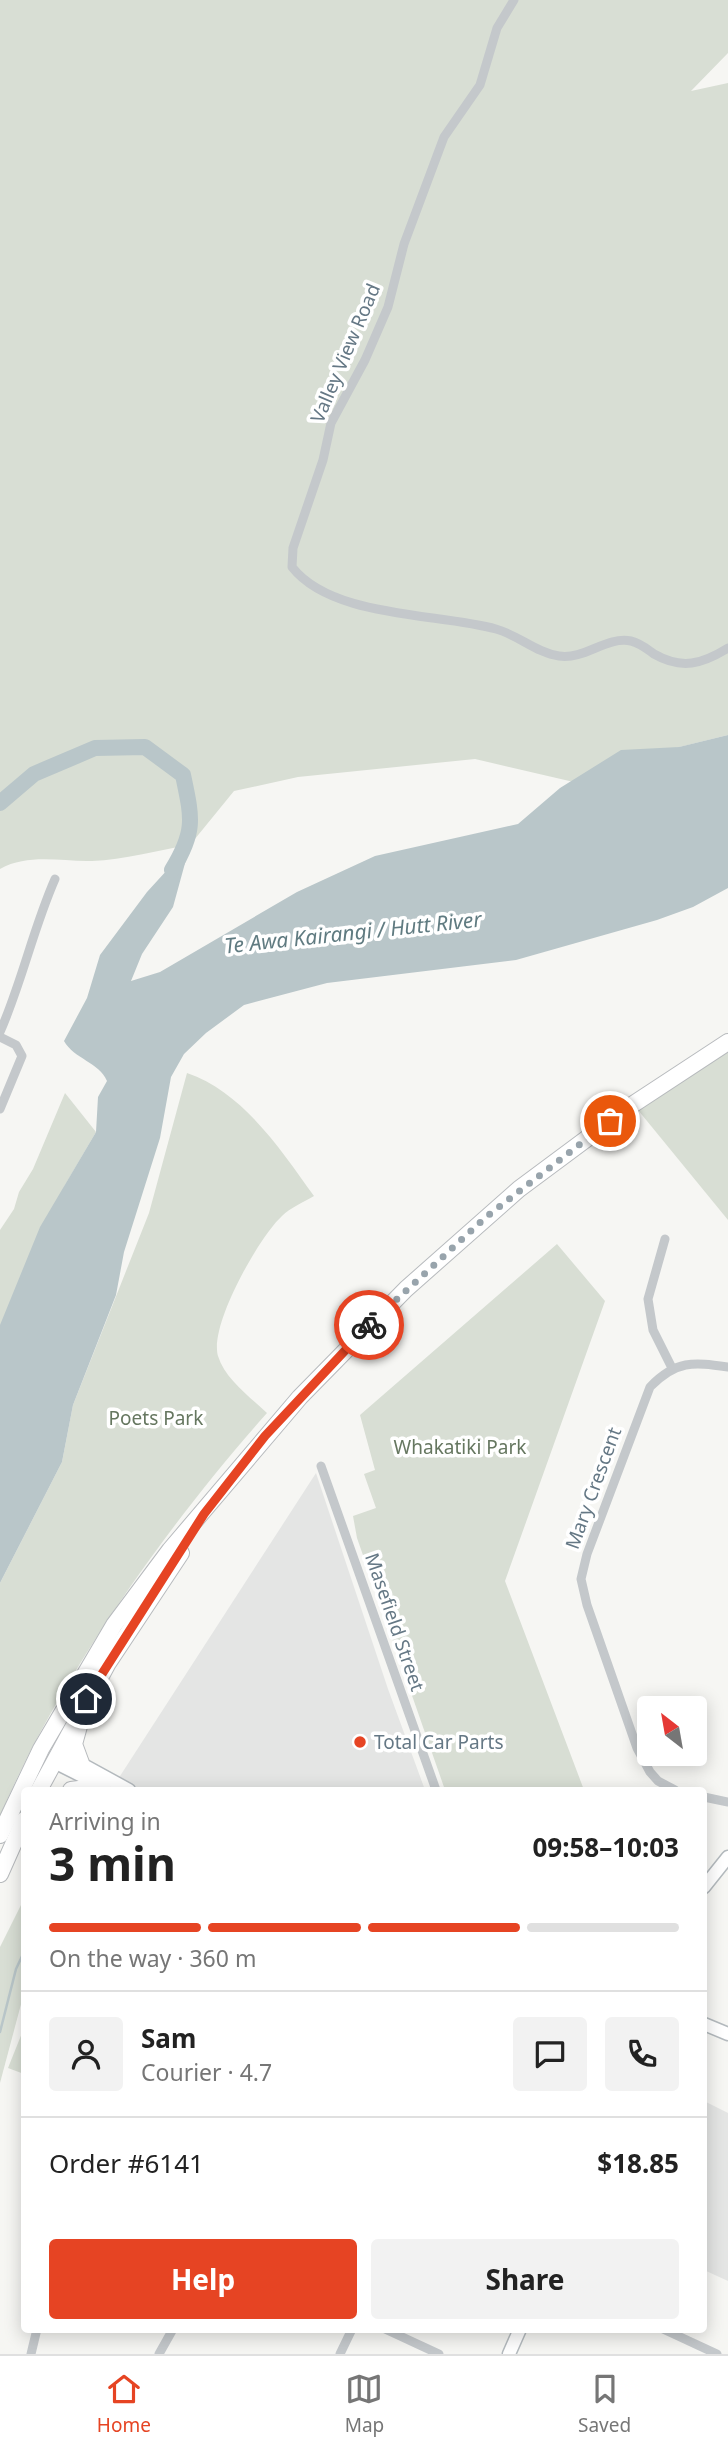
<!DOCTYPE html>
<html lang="en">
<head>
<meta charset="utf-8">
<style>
	body { margin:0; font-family:"Noto Sans",sans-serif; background:#f2f2f2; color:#222; height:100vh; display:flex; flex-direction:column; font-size:26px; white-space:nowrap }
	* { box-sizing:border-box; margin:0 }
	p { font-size:23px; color:#767676 }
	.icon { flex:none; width:38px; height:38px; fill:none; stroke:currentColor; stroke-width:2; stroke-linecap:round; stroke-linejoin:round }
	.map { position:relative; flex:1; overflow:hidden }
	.side { position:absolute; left:21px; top:1787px; width:686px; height:546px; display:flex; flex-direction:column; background:#fff; border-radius:7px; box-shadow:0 4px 18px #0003 }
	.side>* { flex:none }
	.needle { width:46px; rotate:329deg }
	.buttons { position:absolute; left:637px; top:1696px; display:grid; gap:14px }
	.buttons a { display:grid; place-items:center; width:70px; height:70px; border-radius:7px; background:#fff; box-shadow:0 4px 18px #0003; font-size:35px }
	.pin { position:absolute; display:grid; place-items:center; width:60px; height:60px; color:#fff; margin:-30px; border:4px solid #fff; border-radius:50%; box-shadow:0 2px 7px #0007 }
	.courier { position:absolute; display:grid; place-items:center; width:70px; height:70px; margin:-35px; border:5px solid #e64423; border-radius:50%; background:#fff; color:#222; box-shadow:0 2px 9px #0007 }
	.headline em { font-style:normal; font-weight:700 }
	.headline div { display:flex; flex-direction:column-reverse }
	.headline { display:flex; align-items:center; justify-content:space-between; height:119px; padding:0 28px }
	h1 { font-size:46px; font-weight:700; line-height:52px }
	.bar { display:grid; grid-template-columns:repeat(4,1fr); gap:10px 7px; align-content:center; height:84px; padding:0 28px }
	.bar i { height:9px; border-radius:5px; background:#e0e0e0 }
	.bar .selected { background:#e64423 }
	.bar p { grid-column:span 4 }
	.line { display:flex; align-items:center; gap:18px; padding:0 28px; border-top:2px solid #e0e0e0 }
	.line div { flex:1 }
	.round { display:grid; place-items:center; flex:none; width:74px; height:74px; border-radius:7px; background:#f2f2f2 }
	.cta { display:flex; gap:14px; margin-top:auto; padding:14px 28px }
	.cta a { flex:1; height:80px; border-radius:7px; background:#e64423; color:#fff; font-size:28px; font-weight:700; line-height:80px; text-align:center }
	.cta a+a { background:#f2f2f2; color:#222 }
	.tab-bar { display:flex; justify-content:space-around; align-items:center; height:98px; border-top:2px solid #e0e0e0; background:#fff; font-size:19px; color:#767676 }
	.tab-bar a { display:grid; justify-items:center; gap:4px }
	.tab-bar .selected { color:#e64423 }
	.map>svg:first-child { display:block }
	.built { fill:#e4e5e4 }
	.green { fill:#d8ded4 }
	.water { fill:#b9c6c9 }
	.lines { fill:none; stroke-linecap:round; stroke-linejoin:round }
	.stream { stroke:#b9c6c9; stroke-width:2.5 }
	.river { stroke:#b9c6c9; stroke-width:16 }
	.secondary-casing { stroke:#b4babe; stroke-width:15 }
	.highway-casing { stroke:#b7babd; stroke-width:18 }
	.street { stroke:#c4c8cb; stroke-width:9 }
	.secondary { stroke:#fff; stroke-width:12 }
	.highway { stroke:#fff; stroke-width:16 }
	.done { stroke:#98a4ac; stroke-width:7; stroke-dasharray:0 12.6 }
	.route { stroke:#e64423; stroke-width:9 }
	.poi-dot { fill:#e64423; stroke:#fff; stroke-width:2.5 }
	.labels { text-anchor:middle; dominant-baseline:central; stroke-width:7; stroke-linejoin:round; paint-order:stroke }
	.street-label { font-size:19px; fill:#657885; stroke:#fff }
	.park-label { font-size:19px; fill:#667760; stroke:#fff }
	.poi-label { font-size:19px; fill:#657885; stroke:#fff; text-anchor:start }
	.water-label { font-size:21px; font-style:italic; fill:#607b81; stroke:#fff }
</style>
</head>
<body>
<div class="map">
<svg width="728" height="2354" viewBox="0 0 728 2354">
	<rect width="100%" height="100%" fill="#f6f6f3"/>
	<g class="built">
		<polygon points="316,1473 388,1689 425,1790 111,1790"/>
		<polygon points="704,2101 728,2113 728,2281 704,2270"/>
	</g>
	<g class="green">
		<path d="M0,0H728V53L691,91L728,83V735L635,758L578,783L475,759L298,777L234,791L190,845C158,850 124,860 92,861C62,862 29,853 0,869Z"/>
		<polygon points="728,1051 728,1220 638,1110"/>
		<path d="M187,1073C243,1092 281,1150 314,1196C304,1202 290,1208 282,1216C259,1237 209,1325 218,1356C225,1379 250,1397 267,1413C167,1525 58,1679 0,1816V1583L62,1462L73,1405L149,1213Z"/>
		<polygon points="65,1093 96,1132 65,1185 0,1333 0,1230 14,1209 19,1192 33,1169"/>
		<polygon points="557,1244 605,1301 505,1581 584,1790 445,1790 357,1538 353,1516 376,1508 364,1474 375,1470 360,1415"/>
		<polygon points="24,1899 24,1993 0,2083 0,1947"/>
		<polygon points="22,2033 24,2034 24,2074 8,2068"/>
	</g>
	<path class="water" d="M728,735V888L693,907L657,920L516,960L327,983L244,1005L206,1033L184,1054L171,1077L160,1138L124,1252L116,1295L73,1405L62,1462L0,1583V1325L40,1227L96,1132L98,1097L107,1081C99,1062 74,1059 64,1041L87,998L100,955L147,892L190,845L173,907L142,954L131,981L160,972L297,892L375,856L518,824L560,788L621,750L679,747Z"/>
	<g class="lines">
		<polyline class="stream" points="0,2032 16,1969 24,1952"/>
		<path class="river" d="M0,803L34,774L95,748L145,747L183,775C192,818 196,831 172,870"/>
		<defs>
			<g id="secondary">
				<polyline points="55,1758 67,1756 129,1790"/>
				<polyline points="55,1758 62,1766 104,1787"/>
				<polyline points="704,1887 728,1857"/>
				<polyline points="704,2024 728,2034"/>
				<polyline points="509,2354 520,2329"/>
			</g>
			<g id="highway">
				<polyline points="79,1726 74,1744 81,1763"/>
				<polyline points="39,1790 108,1663 181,1553"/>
				<polyline points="71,1790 103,1786"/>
				<polyline points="0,1835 41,1749 114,1625 170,1550 300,1397 406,1289 519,1189 632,1105 728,1042"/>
				<polyline points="0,1874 24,1820"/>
			</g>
		</defs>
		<use href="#secondary" class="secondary-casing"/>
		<use href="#highway" class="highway-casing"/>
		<g class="street">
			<path d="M514,0L497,28L480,85L444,137L404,244L388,307L365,360L331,423L323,460L293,548L292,567C332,618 437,613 496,629C518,635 537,653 559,656C585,660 606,636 631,641C640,643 647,649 654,654C682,670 702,664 728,648"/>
			<path d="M0,1032C22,982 33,929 55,879"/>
			<polyline points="0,1037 16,1045 22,1056 0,1109"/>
			<polyline points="665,1239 648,1299 653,1330 672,1368"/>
			<polyline points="321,1466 436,1790"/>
			<path d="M675,1790L658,1781L650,1772L637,1748L587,1605L581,1579L587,1554L650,1387C676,1360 693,1362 728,1367"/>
			<polyline points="704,1797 728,1802"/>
			<polyline points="385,2329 439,2354"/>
			<polyline points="663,2329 717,2354"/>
			<polyline points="31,2354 37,2329"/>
			<polyline points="159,2354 173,2329"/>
			<polyline points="340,2354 352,2329"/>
		</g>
		<use href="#secondary" class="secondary"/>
		<use href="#highway" class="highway"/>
	</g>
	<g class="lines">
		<polyline class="done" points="369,1325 486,1217 610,1121"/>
		<polyline class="route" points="86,1699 204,1514 265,1436 369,1325"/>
	</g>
	<circle class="poi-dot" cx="360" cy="1742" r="7"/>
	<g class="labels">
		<g class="street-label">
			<text transform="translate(345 353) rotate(-67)">Valley View Road</text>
			<text transform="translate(593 1488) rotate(-70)">Mary Crescent</text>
			<text transform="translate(395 1622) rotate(71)">Masefield Street</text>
		</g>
		<g class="park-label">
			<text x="156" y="1418">Poets Park</text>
			<text x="460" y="1447">Whakatiki Park</text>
		</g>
		<g class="poi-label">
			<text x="374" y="1742">Total Car Parts</text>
		</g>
		<g class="water-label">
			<text transform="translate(353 932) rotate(-6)">Te Awa Kairangi / Hutt River</text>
		</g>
	</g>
</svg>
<div class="buttons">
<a><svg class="needle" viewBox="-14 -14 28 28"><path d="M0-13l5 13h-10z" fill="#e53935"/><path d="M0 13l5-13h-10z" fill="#767676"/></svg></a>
</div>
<div class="pin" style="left:610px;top:1121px;background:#ea580c"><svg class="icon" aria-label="bag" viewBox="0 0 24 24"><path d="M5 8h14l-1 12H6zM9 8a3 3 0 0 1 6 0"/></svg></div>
<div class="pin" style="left:86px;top:1699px;background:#1f2937"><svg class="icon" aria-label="home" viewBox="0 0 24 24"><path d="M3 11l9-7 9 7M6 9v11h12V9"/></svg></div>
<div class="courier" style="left:369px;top:1325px"><svg class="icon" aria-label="bike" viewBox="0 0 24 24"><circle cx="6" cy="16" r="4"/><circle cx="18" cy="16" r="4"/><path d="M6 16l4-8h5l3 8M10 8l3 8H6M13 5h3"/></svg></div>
<section class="side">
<div class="headline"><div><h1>3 min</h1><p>Arriving in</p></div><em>09:58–10:03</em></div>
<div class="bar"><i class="selected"></i><i class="selected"></i><i class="selected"></i><i></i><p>On the way · 360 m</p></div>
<div class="line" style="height:126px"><a class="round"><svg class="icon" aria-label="person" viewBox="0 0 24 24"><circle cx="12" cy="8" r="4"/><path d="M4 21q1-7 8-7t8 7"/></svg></a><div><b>Sam</b><p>Courier · 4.7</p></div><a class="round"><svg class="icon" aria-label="chat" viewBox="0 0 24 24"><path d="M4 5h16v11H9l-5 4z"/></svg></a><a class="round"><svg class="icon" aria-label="phone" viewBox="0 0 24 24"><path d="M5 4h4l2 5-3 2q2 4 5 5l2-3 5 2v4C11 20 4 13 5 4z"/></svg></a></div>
<div class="line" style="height:91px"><div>Order #6141</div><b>$18.85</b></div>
<div class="cta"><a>Help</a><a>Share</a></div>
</section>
</div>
<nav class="tab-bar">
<a class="selected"><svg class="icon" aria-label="home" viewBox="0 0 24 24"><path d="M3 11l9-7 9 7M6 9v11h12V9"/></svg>Home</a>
<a><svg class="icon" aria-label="map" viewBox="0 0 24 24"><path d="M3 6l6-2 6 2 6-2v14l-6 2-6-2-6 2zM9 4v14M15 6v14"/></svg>Map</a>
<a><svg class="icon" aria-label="saved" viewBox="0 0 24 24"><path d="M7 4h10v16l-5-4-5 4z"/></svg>Saved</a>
</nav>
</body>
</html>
